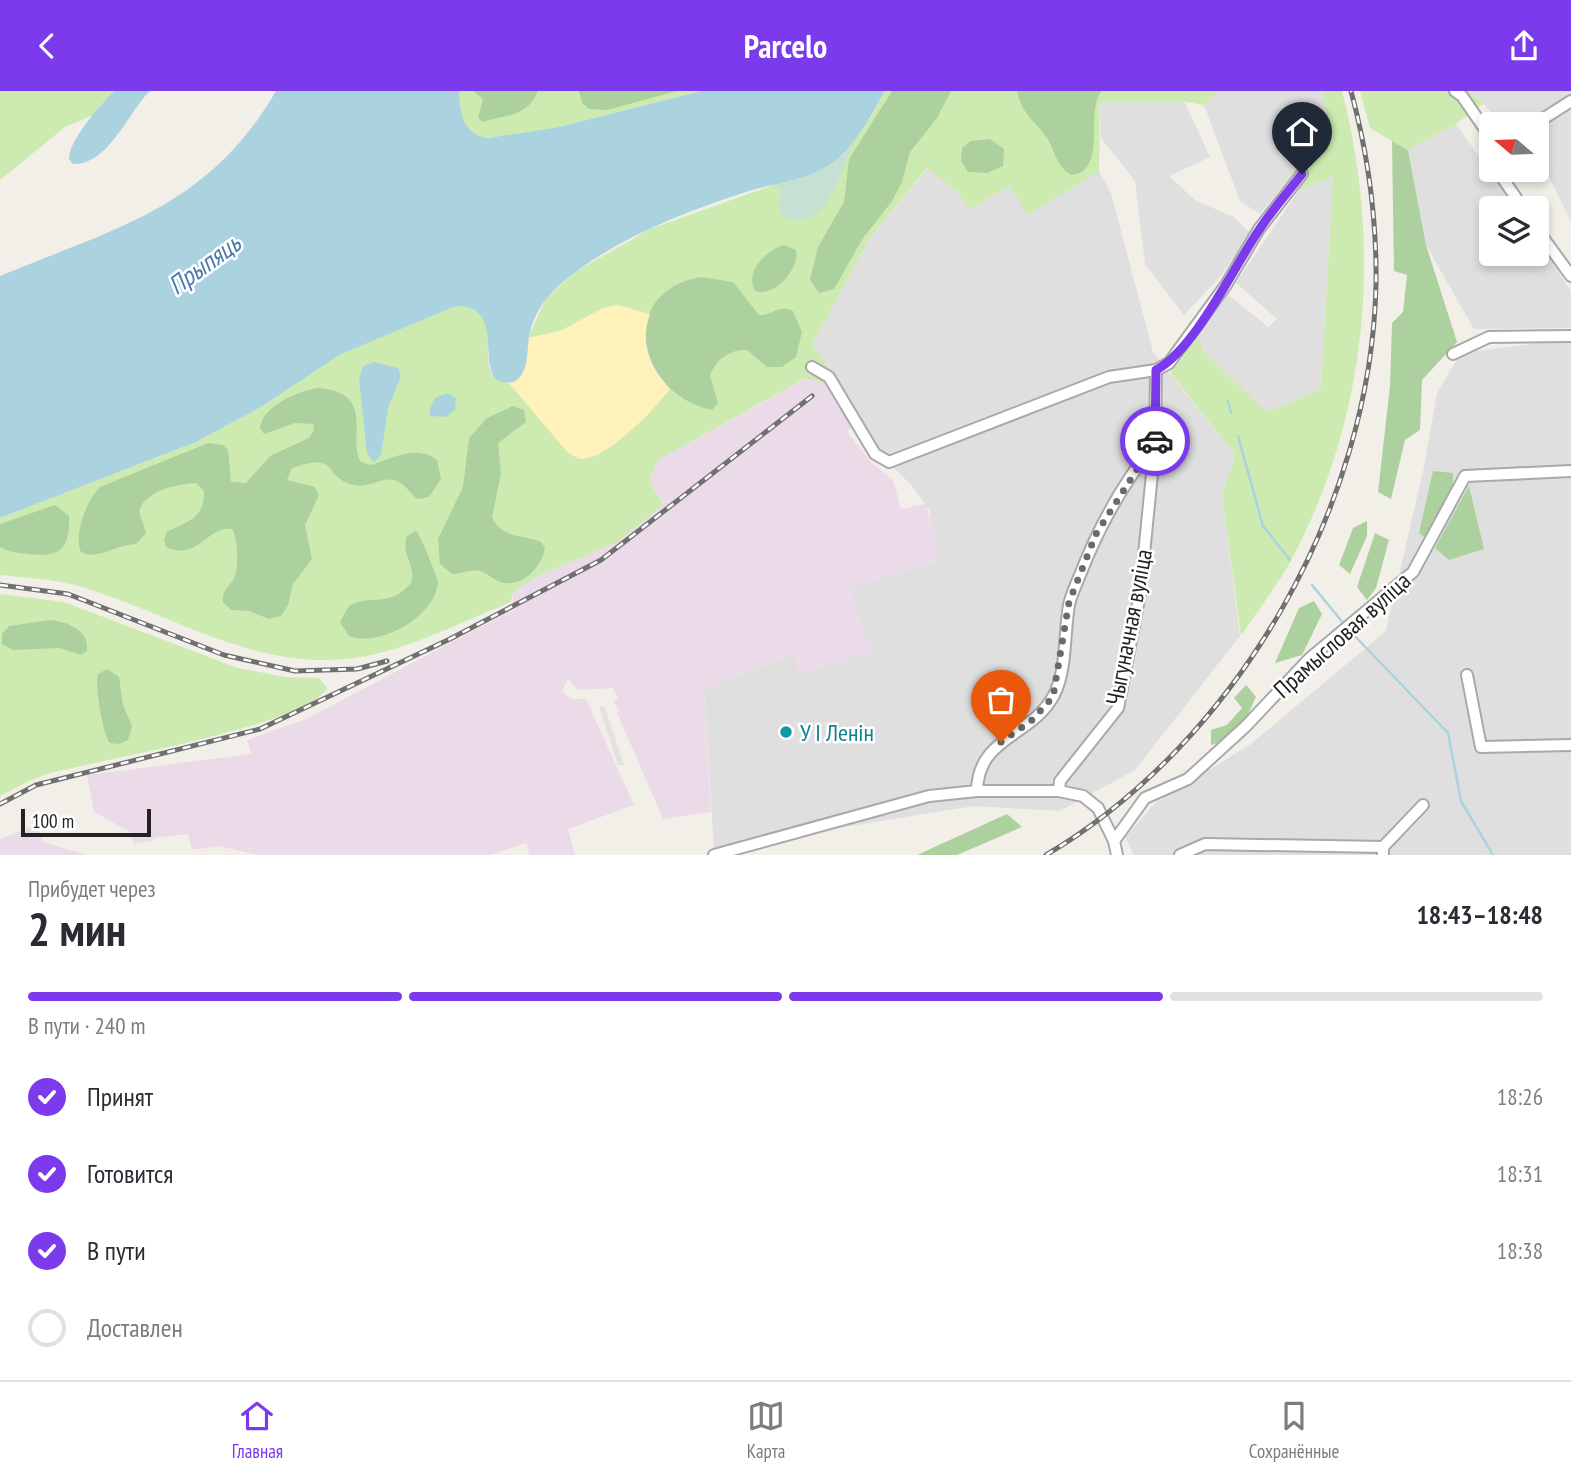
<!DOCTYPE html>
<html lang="ru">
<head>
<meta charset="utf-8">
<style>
	body { margin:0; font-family:"PT Sans Narrow",sans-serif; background:#f7f7f7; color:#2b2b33; height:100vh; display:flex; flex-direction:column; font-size:26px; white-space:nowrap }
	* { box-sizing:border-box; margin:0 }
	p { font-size:23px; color:#7c7c81 }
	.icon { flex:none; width:38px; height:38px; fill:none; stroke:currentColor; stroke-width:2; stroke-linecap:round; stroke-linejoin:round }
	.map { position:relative; height:764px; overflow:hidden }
	.side { display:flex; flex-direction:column; background:#fff; flex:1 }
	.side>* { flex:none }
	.needle { width:46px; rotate:289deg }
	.buttons { position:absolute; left:1479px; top:21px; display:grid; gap:14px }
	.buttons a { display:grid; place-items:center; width:70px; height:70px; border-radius:7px; background:#fff; box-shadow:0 4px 10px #0003; font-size:35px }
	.scale { position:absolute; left:21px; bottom:18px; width:130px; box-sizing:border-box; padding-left:7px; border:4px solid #222; border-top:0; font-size:19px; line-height:24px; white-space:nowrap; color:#222; -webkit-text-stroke:5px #fff; paint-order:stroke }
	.pin { position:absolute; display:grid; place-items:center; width:60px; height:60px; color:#fff; margin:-72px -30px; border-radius:50% 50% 50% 0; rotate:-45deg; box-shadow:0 0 7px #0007 }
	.pin .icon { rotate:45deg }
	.courier { position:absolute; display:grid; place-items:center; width:70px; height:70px; margin:-35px; border:5px solid #7c3aed; border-radius:50%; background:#fff; color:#222; box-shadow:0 2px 9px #0007 }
	.summary em { font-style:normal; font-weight:800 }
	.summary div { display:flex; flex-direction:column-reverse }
	.summary { display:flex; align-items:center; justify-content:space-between; height:119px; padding:0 28px }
	h1 { font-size:46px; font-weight:800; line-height:52px }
	.bar { display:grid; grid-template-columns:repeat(4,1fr); gap:10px 7px; align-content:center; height:84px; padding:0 28px }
	.bar i { height:9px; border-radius:5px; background:#e1e1e2 }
	.bar .on { background:#7c3aed }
	.bar p { grid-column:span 4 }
	ol { padding:0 28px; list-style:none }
	li { display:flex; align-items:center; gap:21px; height:77px }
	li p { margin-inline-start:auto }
	li .icon { padding:7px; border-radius:50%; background:#7c3aed; color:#fff; stroke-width:4 }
	li:last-child { color:#7c7c81 }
	li i { width:38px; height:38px; border:4px solid #e1e1e2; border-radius:50% }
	header { display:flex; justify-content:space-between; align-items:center; height:91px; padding:0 28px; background:#7c3aed; color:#fff; font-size:32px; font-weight:800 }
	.tab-bar { display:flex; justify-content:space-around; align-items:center; height:98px; border-top:2px solid #e1e1e2; background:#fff; font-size:19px; color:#7c7c81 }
	.tab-bar a { display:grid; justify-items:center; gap:4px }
	.tab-bar .on { color:#7c3aed }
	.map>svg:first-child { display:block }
	.residential { fill:#e0dfdf }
	.industrial { fill:#ebdbe8 }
	.grass { fill:#cdebb0 }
	.forest { fill:#add19e }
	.wetland { fill:#c6e0d4 }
	.sand { fill:#fff1ba }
	.parking { fill:#e2e2e2 }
	.water { fill:#aad3df }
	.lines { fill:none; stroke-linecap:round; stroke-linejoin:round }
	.stream { stroke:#aad3df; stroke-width:2.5 }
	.minor-casing { stroke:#a9a9a9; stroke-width:14 }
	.minor { stroke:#fff; stroke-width:10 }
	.rail-casing { stroke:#707070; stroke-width:5 }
	.rail { stroke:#fff; stroke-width:2.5; stroke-dasharray:8; stroke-linecap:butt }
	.done { stroke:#6b6a68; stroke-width:7; stroke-dasharray:0 12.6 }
	.route { stroke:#7c3aed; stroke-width:9 }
	.culture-dot { fill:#0f9aa8; stroke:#fff; stroke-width:2.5 }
	.labels { text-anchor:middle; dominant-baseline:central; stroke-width:5; stroke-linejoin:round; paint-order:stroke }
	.street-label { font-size:24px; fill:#222; stroke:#fff }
	.culture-label { font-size:24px; fill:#0d838f; stroke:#fff; text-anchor:start }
	.water-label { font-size:26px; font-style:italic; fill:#4a7aab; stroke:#fff }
</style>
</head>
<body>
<header><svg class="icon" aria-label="back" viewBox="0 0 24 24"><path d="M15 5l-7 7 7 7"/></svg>Parcelo<svg class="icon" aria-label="share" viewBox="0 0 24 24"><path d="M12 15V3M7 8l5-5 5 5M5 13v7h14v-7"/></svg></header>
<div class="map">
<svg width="1571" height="764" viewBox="0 0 1571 764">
	<rect width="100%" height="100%" fill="#f2efe9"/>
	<g class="residential">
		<polygon points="1220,0 1322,0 1331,37 1260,123 1240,110 1204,14"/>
		<polygon points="1470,0 1571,0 1571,130 1537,63 1536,33 1504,33"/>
		<polygon points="1100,10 1184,10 1210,66 1169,85 1196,110 1234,126 1251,143 1218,188 1184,224 1145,173 1135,90 1101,47"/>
		<polygon points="1456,33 1515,117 1491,117 1491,163 1536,163 1537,148 1571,200 1571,237 1474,238 1426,154 1408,59"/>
		<polygon points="928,77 956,100 969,119 1009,95 1028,123 1099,80 1111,102 1153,261 1235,364 1222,404 1240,545 1135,679 1060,720 974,715 714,757 704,598 795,562 799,582 871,562 851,502 854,495 935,471 930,420 912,395 881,364 842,295 812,254 870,147"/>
		<polygon points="1333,85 1321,298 1267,321 1203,260 1198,241 1226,202 1268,236 1277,228 1236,192 1299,99"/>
		<polygon points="1571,248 1571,764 1134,764 1125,746 1155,712 1251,653 1386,540 1424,376 1437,302 1461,262"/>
	</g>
	<g class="industrial">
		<polygon points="807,287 827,293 837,302 854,333 847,341 872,372 893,389 901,418 926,413 940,463 935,471 854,495 851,502 872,562 799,583 794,562 704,598 711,721 663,728 617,622 619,620 614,610 618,608 613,597 578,599 568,588 562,600 571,608 586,608 634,714 568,738 575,764 530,764 526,752 489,764 258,764 219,755 192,759 188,743 153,747 153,750 134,753 128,740 94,721 87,684 251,663 247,649 306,628 513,519 513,501 540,484 616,452 663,413 649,388 658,369"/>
		<polygon points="37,733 43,751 87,764 0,764 0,748"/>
	</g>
	<g class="grass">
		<polygon points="0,0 114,0 93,24 65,36 0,89"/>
		<path d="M459,0H701L559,36L488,47C463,43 460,23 459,0Z"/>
		<path d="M885,0H1220L1204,14L1184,10H1100L1099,80L1028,124L1009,95L969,119L956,100L927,77L870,147L812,254L842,295L837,302L827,293L806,287L658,369L649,388L663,414L616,452L540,484L513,501L511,511C461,531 398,564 345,568C249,577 167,521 79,495C54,488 26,487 0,484V427L196,351L261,316L338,264L456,215C502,214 481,261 492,283L509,292L568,361C576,367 590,368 599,363L644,328L669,299L630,217L617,214L560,240L528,247L546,207L575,181L650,138L773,94L870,28Z"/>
		<path d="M1322,0H1342C1383,158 1368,330 1288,475C1274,499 1256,522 1241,545L1222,404L1235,364L1170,281L1182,268L1198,241L1203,260L1267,321L1321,298L1333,85L1299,99L1287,90L1330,37Z"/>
		<polygon points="1360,0 1470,0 1483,13 1456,33 1408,59 1370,37"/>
		<path d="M0,503L64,511L238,577L286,586L319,587L327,597C308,635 96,669 48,683C31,688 16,697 0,705Z"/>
	</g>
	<g class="forest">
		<path d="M473,0H538C528,25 506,24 483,31L478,27L483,8Z"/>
		<polygon points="579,0 677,0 607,19 589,18 582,12"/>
		<polygon points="892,0 951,0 937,27 910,61 902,91 892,110 863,147 834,198 819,202 810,189 818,156 844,111 849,68"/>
		<path d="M1017,0H1101C1086,24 1104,62 1082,81L1072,84C1057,77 1055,60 1047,47C1035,30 1021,22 1017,0Z"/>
		<polygon points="990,48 1004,58 1003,75 987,82 968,81 961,70 962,57 971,50"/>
		<polygon points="1392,50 1408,59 1426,154 1457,251 1422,289 1420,339 1405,349 1391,408 1378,401 1390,295 1392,232 1403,221 1407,184 1394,180"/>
		<path d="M784,154L796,159C800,178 774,207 755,200C744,181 766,159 784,154Z"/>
		<path d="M701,186L733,191L759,224C772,225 779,213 793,220L802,241L796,266L782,276H767L747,259C729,258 716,269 710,285L718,312L712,319C637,303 615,201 701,186Z"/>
		<path d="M317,297C378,300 346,349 361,371L371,374C393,368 415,353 437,369L441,388L429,406L418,408C410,404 407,394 397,390C382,384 370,398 354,394C322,387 341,360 292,377L287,389L315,396L319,404L305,434L312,468L293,493L288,514L281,525L269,528L249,520L231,519L223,511C222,498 229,497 234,487C239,478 238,445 232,438C207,434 198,471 166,456L164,448L167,441C187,430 205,428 204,400L196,392C177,393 146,399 139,420L146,442L136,453C118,453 96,470 81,461C73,445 87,408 100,396L208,352L223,354L228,359L231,391L246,392L270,365L309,347L314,339L313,333L295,332L264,343L260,337C262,315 297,301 317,297Z"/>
		<path d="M513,315L524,319L526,331L498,352L501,383L492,426C502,448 522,443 541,451L545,457C542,476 522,498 500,491C493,488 487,482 480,480C471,478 461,483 452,483L440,473L438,448L463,396L469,347L487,327Z"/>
		<polygon points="1433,380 1453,382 1453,397 1428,449 1419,442"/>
		<polygon points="1469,395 1484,458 1449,469 1435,457"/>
		<path d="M55,414L69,425C70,458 60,467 28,463C18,462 9,461 0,456V433Z"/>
		<polygon points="1367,430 1367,445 1350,483 1339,474 1353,437"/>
		<path d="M416,440C420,442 436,484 438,491C436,525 380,557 349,545L340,531L349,515C371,502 389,518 411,492C417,475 400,463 407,445Z"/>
		<polygon points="1375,442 1389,449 1376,497 1367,509 1357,496"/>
		<polygon points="1314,510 1322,523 1302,564 1275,572 1299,517"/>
		<path d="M51,529C67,531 90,539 87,560L81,564L59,557L13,559L2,553V543L9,535Z"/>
		<path d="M107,578L119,586L123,614L132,635L128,649L119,653L110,652C103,645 94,590 98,583Z"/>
		<polygon points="1246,594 1256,606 1238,645 1211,654 1211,639 1227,634 1242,617 1234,607"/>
		<polygon points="1007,723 1022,736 957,764 917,764"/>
	</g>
	<path class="wetland" d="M856,49C840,76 829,146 783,125L779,117L781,97L773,94C808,88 831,74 856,49Z"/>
	<path class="sand" d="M617,214L650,223C640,251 648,279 670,298C653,319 607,370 579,368L567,361L509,292L514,291L526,273L528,247L560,240L603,217Z"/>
	<polygon class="parking" points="599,616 605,616 624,674 618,674"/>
	<g class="water">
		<path d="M114,0H150C128,21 109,74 73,73L69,68C69,48 100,15 114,0Z"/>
		<path d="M276,0H459C460,23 463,43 488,47L559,36L701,0H885C871,25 858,50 836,69C809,90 777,91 746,101C682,122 617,147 564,190C548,203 537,218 531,237C525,255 532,280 514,291C465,299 514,214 456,215L339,264L261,316L196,351L0,427V185C115,137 208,117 276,0Z"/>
		<polygon points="374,271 398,277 401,285 388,317 381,364 374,371 367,362 359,289 363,275"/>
		<polygon points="447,302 456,307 455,319 445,326 431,325 429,320 435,307"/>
	</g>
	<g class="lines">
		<g class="stream">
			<polyline points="1228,310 1231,322"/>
			<polyline points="1238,345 1263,435 1290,469"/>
			<polyline points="1312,494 1344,533"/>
			<polyline points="1348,538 1448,642 1461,710 1493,764"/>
		</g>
		<defs>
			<g id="minor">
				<polyline points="1455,0 1462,5 1491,47"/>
				<polyline points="1535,33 1571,10"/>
				<polyline points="1499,82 1523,117"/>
				<polyline points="1536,137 1571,185"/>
				<polyline points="1453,263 1489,246 1571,245"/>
				<polyline points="812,276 829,286 875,363 889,371 1109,286 1156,279 1169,272 1226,194 1259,138 1302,83"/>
				<polyline points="1467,584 1481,656 1571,654"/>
				<path d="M977,700C978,645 1032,646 1054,604C1067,579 1064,542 1069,514C1071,504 1076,494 1080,484C1098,438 1122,393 1154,354"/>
				<polyline points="1059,700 1060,690 1118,617 1140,503 1155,353 1156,279"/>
				<polyline points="1114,750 1145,707 1188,688 1246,635 1310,567 1413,481 1465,385 1571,380"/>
				<polyline points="714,764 929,705 977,700 1059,700 1083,705 1098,717 1114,750 1117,764"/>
				<polyline points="1180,764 1205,753 1383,756"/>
				<polyline points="1383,764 1383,756 1423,714"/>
			</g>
		</defs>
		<use href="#minor" class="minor-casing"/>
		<use href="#minor" class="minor"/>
		<defs>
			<g id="rail">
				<polyline points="0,494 68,503 224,564 295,580 357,578 387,570"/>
				<polyline points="0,713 36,694 260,638 450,548 601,469 812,305"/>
				<path d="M1046,764C1237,651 1371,416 1376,194C1377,129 1368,63 1351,0"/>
			</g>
		</defs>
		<use href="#rail" class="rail-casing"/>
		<use href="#rail" class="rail"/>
	</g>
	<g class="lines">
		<polyline class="done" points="1001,651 1031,630 1053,606 1069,511 1096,443 1155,350"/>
		<path class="route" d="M1155,350L1156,279C1196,257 1233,177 1259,139C1272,119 1288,101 1302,83"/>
	</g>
	<circle class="culture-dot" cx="786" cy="641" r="7"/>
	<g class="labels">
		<g class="street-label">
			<text transform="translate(1129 536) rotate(-79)">Чыгуначная вуліца</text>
			<text transform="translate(1342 544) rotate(-42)">Прамысловая вуліца</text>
		</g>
		<g class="culture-label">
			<text x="800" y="641">У І Ленін</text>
		</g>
		<g class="water-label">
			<text transform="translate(204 173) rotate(-36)">Прыпяць</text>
		</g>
	</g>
</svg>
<div class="buttons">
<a><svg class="needle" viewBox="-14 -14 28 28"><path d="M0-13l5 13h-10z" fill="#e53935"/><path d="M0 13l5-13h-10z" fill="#7c7c81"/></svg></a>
<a><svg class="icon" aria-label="layers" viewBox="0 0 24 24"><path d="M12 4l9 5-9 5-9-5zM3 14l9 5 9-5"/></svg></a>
</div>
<div class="scale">100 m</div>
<div class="pin" style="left:1001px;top:651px;background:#ea580c"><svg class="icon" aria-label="bag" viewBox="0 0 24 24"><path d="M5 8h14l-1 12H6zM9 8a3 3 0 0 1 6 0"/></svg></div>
<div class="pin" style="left:1302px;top:83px;background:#1f2937"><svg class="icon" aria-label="home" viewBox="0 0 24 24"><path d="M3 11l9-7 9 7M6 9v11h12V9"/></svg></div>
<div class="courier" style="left:1155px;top:350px"><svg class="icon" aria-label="car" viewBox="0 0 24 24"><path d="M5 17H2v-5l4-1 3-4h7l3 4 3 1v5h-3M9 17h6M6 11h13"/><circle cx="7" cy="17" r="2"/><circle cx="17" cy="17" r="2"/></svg></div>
</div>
<section class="side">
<div class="summary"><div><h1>2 мин</h1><p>Прибудет через</p></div><em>18:43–18:48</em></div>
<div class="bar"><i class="on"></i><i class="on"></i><i class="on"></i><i></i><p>В пути · 240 m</p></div>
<ol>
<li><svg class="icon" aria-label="check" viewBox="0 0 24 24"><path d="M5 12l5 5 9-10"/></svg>Принят<p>18:26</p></li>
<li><svg class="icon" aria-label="check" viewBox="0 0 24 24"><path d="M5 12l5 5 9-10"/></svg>Готовится<p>18:31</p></li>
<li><svg class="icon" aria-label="check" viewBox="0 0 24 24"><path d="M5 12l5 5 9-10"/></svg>В пути<p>18:38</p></li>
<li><i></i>Доставлен</li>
</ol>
</section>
<nav class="tab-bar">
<a class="on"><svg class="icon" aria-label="home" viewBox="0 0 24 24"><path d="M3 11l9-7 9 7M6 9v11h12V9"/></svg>Главная</a>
<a><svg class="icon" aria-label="map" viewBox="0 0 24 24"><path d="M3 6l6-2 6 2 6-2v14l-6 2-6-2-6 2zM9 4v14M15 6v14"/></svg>Карта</a>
<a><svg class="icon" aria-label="saved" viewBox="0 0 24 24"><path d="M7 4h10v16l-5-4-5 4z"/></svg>Сохранённые</a>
</nav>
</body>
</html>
